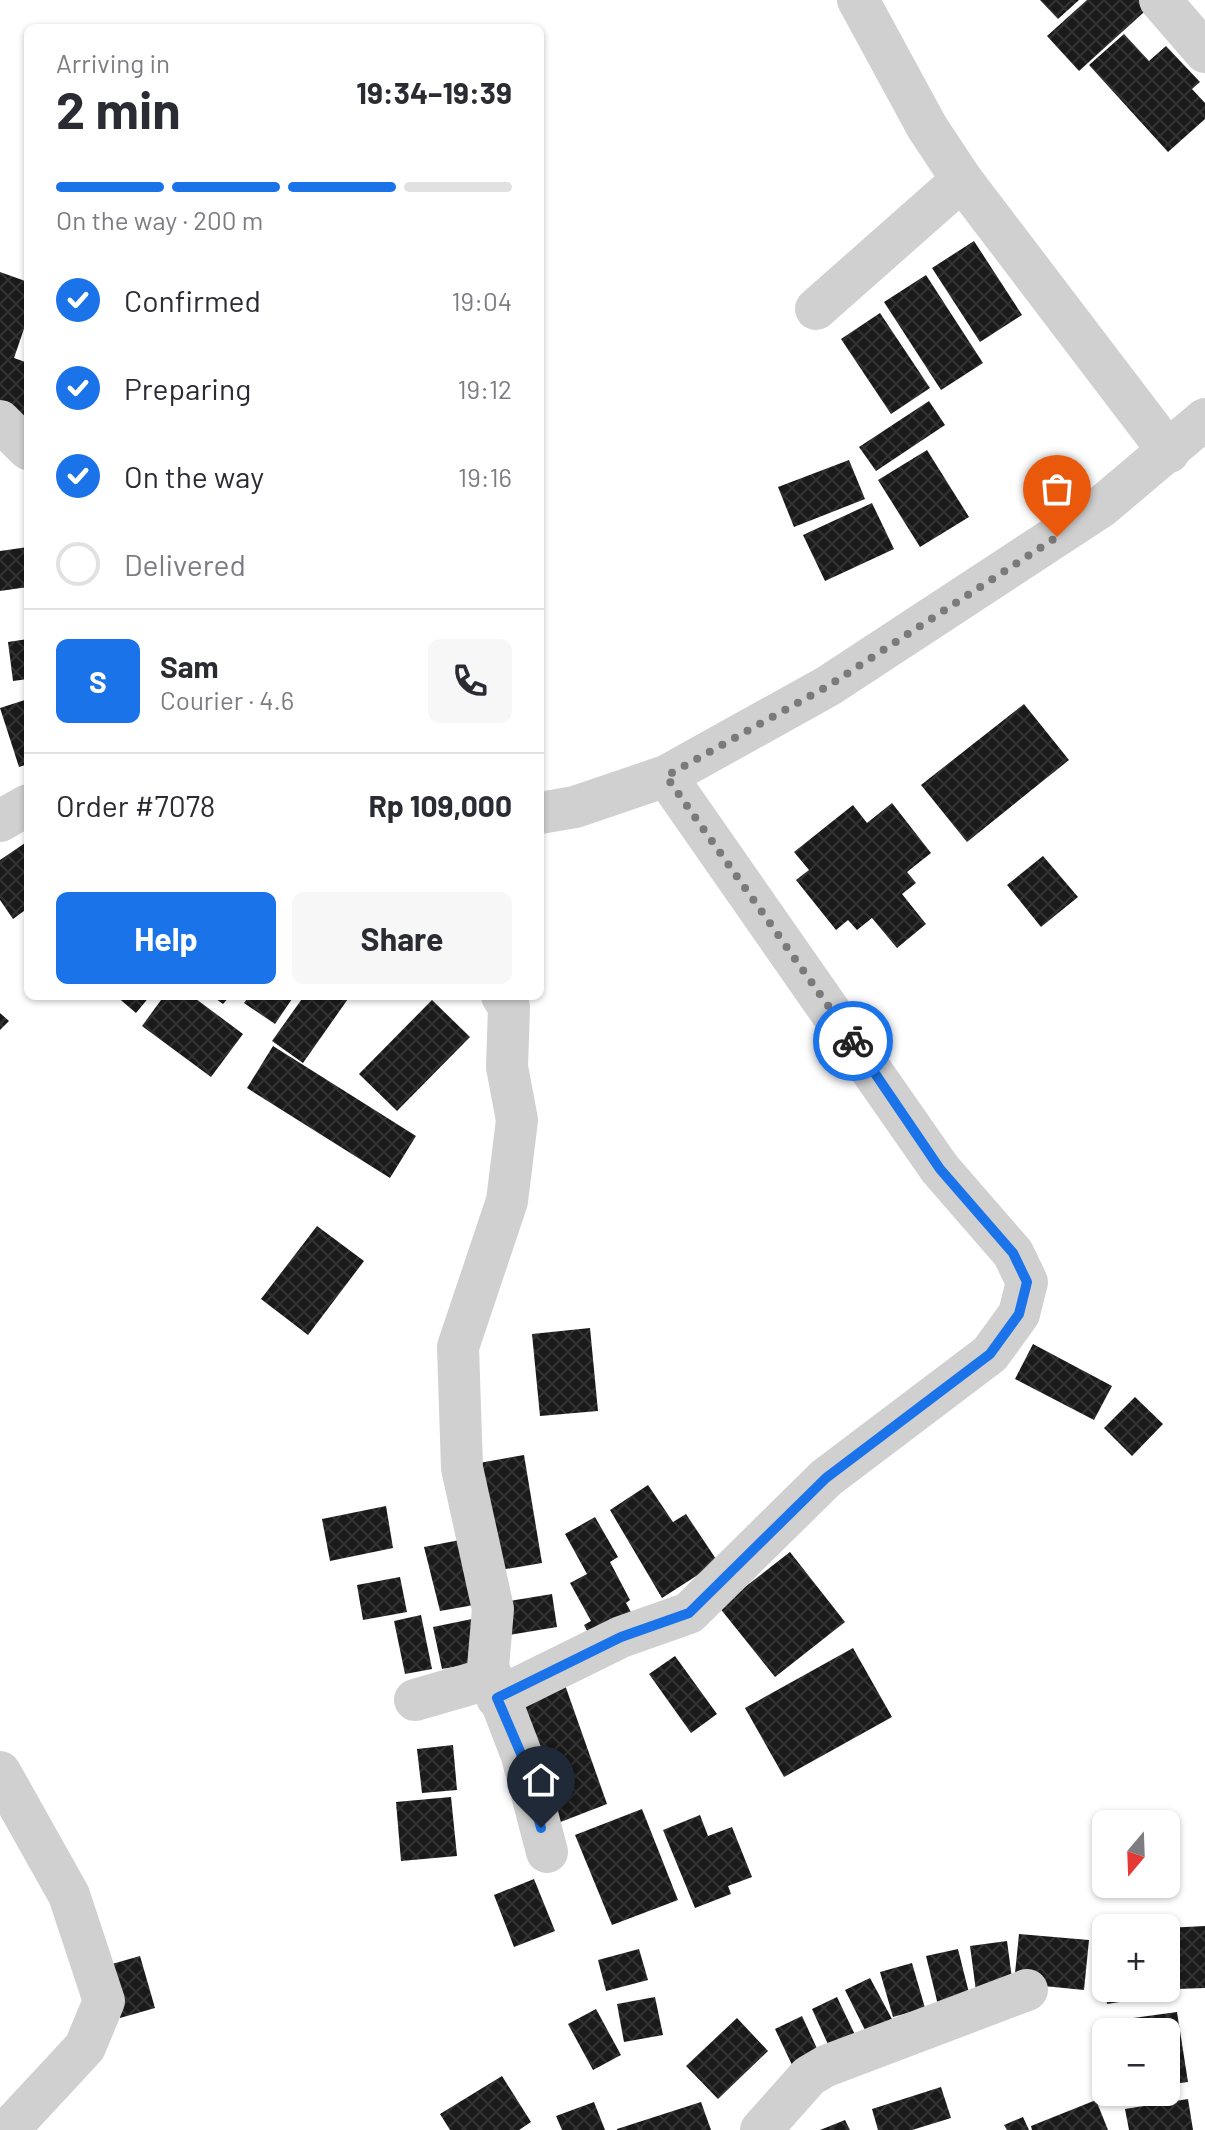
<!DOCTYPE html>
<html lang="en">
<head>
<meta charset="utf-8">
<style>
	body { margin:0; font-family:Barlow,sans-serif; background:#f7f7f7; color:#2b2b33; height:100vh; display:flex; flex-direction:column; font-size:30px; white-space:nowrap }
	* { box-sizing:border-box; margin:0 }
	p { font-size:26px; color:#7c7c81 }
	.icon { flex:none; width:44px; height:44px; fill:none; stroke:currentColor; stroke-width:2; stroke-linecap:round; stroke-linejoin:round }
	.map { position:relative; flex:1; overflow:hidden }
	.side { position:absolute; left:24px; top:24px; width:520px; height:976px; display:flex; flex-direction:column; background:#fff; border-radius:12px; box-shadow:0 2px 6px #0004 }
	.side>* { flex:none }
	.needle { width:52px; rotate:199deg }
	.tools { position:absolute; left:1092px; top:1810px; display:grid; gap:16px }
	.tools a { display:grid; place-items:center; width:88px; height:88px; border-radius:12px; background:#fff; box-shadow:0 2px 6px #0004; font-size:40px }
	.pin { position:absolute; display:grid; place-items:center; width:68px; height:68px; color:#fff; margin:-82px -34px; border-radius:50% 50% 50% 0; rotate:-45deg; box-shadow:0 0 8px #0007 }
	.pin .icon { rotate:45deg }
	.courier { position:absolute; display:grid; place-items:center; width:80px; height:80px; margin:-40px; border:6px solid #1a73e8; border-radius:50%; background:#fff; color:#222; box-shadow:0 2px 10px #0007 }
	.headline em { font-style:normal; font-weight:700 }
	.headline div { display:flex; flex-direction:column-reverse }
	.headline { display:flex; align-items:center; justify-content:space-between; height:136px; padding:0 32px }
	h1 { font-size:52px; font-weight:700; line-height:60px }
	.bar { display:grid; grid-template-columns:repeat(4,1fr); gap:12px 8px; align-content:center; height:96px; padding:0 32px }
	.bar i { height:10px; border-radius:6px; background:#e1e1e2 }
	.bar .current { background:#1a73e8 }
	.bar p { grid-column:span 4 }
	.line { display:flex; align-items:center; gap:20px; padding:0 32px; border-top:2px solid #e1e1e2 }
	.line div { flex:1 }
	.round { display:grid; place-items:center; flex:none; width:84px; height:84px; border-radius:12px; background:#f7f7f7 }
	ol { padding:0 32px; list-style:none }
	li { display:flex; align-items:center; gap:24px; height:88px }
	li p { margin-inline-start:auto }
	li .icon { padding:8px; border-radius:50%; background:#1a73e8; color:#fff; stroke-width:4 }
	li:last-child { color:#7c7c81 }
	li i { width:44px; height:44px; border:4px solid #e1e1e2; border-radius:50% }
	.action { display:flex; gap:16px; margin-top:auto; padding:16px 32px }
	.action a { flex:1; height:92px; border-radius:12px; background:#1a73e8; color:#fff; font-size:32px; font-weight:700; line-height:92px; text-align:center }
	.action a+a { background:#f7f7f7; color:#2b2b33 }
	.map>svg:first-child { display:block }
	.building { fill:url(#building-cross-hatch) }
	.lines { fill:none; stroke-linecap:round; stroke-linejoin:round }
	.minor { stroke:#d0d0d0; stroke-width:42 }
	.done { stroke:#7a7a7a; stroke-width:8; stroke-dasharray:0 14.4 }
	.route { stroke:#1a73e8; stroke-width:10 }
</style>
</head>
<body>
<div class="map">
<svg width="1205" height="2130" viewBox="0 0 1205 2130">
	<defs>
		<pattern id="building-cross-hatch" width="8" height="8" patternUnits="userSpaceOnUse" patternTransform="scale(2)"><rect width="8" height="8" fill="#1a1a1a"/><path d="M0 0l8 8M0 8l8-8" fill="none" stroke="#333"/></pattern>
	</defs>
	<rect width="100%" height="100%" fill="#fff"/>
	<g class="building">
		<polygon points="1040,0 1079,0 1058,19"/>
		<polygon points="1087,0 1151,0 1154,3 1079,71 1047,36"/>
		<polygon points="1124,34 1149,61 1166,46 1200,82 1192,89 1205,103 1205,119 1168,152 1089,65"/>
		<polygon points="974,241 1022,315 980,342 932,268"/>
		<polygon points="0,272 28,282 28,317 14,358 28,363 26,421 0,412"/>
		<polygon points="926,275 983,363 941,390 884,302"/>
		<polygon points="880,313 930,388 891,414 841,339"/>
		<polygon points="929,401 945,425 876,471 859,447"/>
		<polygon points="927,450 969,517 920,547 878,480"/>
		<polygon points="849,460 865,499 794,527 778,487"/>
		<polygon points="872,503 894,549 825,581 803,535"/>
		<polygon points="28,547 28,587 0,591 0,551"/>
		<polygon points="28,639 28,679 13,681 8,642"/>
		<polygon points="28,699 28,764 19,767 0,708"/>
		<polygon points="1024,704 1069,760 967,842 921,785"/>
		<polygon points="892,803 931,853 907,872 916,883 902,894 926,924 897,948 872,918 857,930 848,920 836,930 796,880 809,870 794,852 853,805 867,823"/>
		<polygon points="28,841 28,908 13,919 0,900 0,860"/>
		<polygon points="1043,856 1078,897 1041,927 1007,885"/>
		<polygon points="116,996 150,996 136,1013"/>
		<polygon points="164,996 192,996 243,1034 211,1077 142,1026"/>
		<polygon points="212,996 230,996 223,1004"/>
		<polygon points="249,996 294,996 275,1024 244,1003"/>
		<polygon points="304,996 350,996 303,1063 272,1041"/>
		<polygon points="432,1000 470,1037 397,1111 359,1074"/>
		<polygon points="0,1013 9,1021 0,1030"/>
		<polygon points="273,1046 416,1136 390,1178 247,1088"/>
		<polygon points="317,1226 364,1261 308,1335 261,1299"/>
		<polygon points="590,1328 598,1411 540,1416 532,1334"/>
		<polygon points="1033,1344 1112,1386 1094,1420 1015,1379"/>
		<polygon points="1135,1397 1163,1424 1132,1456 1104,1428"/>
		<polygon points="524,1455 542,1563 500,1570 479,1463"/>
		<polygon points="648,1485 673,1522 686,1514 718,1562 662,1598 610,1510"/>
		<polygon points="386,1506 393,1548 330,1561 322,1519"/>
		<polygon points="595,1517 618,1557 610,1562 630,1600 626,1603 637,1623 595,1646 584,1625 591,1621 570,1583 587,1574 565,1534"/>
		<polygon points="470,1538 474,1605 440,1611 424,1547"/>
		<polygon points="790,1552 845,1622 775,1677 719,1607"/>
		<polygon points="400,1577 407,1612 363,1620 357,1585"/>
		<polygon points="552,1594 557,1627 509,1635 503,1602"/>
		<polygon points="421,1615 432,1669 405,1674 394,1621"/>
		<polygon points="472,1619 481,1662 442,1669 433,1627"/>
		<polygon points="853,1648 892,1717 784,1777 745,1708"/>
		<polygon points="675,1656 717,1714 691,1733 649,1674"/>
		<polygon points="565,1685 607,1804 558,1823 521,1701"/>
		<polygon points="453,1745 457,1790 422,1793 417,1749"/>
		<polygon points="451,1797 457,1856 401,1861 396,1802"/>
		<polygon points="642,1809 678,1900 612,1925 575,1835"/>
		<polygon points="700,1815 708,1836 732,1827 752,1877 728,1886 731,1894 695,1908 663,1830"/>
		<polygon points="534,1879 555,1931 514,1947 494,1895"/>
		<polygon points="1157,1921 1158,1928 1124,1928 1124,1926"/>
		<polygon points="1205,1926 1205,1988 1177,1989 1166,1928"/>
		<polygon points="1106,1929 1106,1988 1168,1988 1169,1994 1107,2004 1095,1931"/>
		<polygon points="1019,1934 1089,1940 1084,1990 1014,1983"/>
		<polygon points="1007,1941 1013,1986 976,1991 970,1946"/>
		<polygon points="639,1949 648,1980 606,1991 598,1960"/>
		<polygon points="958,1949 970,1997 938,2005 926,1956"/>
		<polygon points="140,1956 155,2008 120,2018 105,1966"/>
		<polygon points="912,1963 925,2008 893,2017 880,1972"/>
		<polygon points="870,1978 892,2019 866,2032 845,1990"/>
		<polygon points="655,1997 663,2035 624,2042 617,2004"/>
		<polygon points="837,1997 857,2039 831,2051 812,2009"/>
		<polygon points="596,2009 621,2055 593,2070 568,2024"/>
		<polygon points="1177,2012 1188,2082 1166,2085 1166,2032 1106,2032 1104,2022"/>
		<polygon points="802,2016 820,2055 793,2067 775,2029"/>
		<polygon points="737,2018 768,2051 718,2099 686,2066"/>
		<polygon points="502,2076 531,2122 519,2130 450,2130 440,2114"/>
		<polygon points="941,2087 951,2118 912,2130 878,2130 872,2109"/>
		<polygon points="1188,2099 1193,2130 1129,2130 1125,2109"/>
		<polygon points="1096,2100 1108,2130 1032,2130 1031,2126"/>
		<polygon points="594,2102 605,2130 562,2130 556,2116"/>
		<polygon points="701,2102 711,2130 617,2130 617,2129"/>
		<polygon points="1023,2117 1029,2130 1007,2130 1004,2125"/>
		<polygon points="845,2120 850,2130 820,2130"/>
	</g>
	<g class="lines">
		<g class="minor">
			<polyline points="858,0 927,127 962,180 1169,452"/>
			<polyline points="1160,0 1205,52"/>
			<polyline points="816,309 962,180"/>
			<polyline points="0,421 28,449"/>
			<polyline points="540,813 575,807 666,776 828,686 1101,507 1205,419"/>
			<polyline points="0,821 28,805"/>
			<polyline points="502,996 509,1007 507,1067 517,1120 507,1201 458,1347 462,1468 493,1609 488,1667 522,1756 547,1852"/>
			<polyline points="497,1698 621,1637 689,1613 826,1478 990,1354 1019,1314 1027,1282 1013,1253 940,1169 666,776"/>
			<polyline points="415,1700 491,1678"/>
			<polyline points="0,1772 69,1895 104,2001 85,2047 8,2130"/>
			<polyline points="761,2130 809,2076 826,2066 1027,1990"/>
		</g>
	</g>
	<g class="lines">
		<polyline class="done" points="853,1041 666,776 828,686 1057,537"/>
		<polyline class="route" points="541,1828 522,1756 497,1698 621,1637 689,1613 826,1478 990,1354 1019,1314 1027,1282 1013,1253 940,1169 853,1041"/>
	</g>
</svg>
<div class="tools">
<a><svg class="needle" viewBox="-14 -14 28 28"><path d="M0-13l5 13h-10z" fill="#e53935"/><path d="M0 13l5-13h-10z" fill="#7c7c81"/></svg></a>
<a>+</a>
<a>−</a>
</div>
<div class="pin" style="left:1057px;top:537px;background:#ea580c"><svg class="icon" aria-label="bag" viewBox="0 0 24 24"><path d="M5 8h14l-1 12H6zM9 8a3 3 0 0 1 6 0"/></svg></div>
<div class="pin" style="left:541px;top:1828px;background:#1f2937"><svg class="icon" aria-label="home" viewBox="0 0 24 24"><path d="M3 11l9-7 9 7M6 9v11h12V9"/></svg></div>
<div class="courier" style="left:853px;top:1041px"><svg class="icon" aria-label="bike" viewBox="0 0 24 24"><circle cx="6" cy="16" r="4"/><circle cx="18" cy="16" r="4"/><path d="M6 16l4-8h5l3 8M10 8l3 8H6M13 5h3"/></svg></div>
<section class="side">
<div class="headline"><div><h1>2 min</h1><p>Arriving in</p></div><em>19:34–19:39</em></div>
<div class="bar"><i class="current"></i><i class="current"></i><i class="current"></i><i></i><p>On the way · 200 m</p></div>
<ol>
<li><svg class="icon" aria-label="check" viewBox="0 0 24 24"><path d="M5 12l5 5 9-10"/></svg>Confirmed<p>19:04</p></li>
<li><svg class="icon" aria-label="check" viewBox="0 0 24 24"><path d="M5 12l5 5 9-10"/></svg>Preparing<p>19:12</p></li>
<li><svg class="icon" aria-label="check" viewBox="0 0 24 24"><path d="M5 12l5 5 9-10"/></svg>On the way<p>19:16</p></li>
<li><i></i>Delivered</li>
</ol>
<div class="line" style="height:144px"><b class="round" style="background:#1a73e8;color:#fff">S</b><div><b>Sam</b><p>Courier · 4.6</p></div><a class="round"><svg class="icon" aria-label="phone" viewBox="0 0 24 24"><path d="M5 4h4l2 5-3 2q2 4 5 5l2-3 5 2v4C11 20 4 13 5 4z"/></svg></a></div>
<div class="line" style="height:104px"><div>Order #7078</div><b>Rp 109,000</b></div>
<div class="action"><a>Help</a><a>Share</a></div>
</section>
</div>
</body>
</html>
